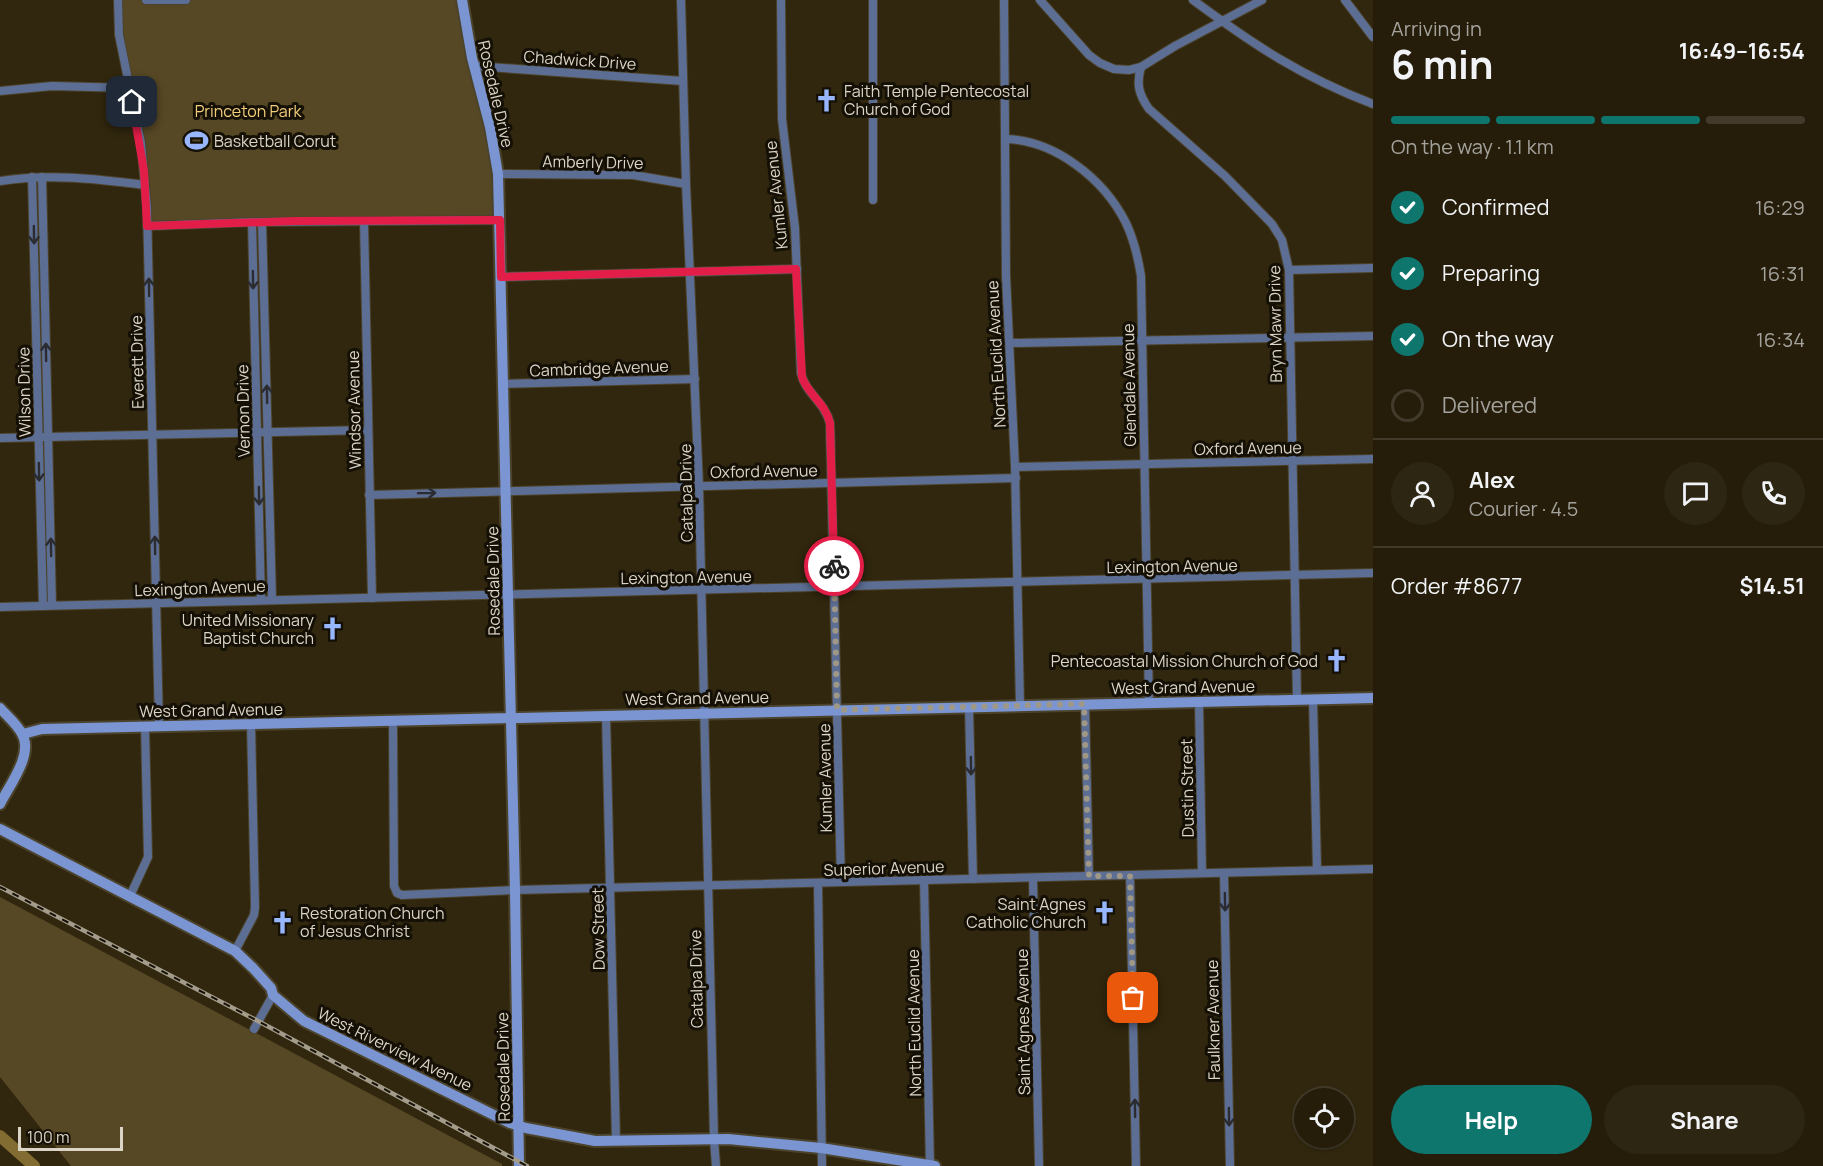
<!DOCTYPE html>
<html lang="en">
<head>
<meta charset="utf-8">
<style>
	body { margin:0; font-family:Manrope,sans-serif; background:#2d2613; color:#f1f3f6; height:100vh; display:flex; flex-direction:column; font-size:22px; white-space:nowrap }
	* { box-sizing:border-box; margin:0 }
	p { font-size:20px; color:#a3a29c }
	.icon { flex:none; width:33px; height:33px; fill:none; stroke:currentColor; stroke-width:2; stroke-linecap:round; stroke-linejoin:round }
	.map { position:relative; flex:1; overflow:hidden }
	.side { display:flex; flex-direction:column; background:#251d0a; width:450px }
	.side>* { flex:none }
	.tools { position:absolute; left:1294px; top:1088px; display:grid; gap:12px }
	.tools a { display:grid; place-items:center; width:60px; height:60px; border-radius:50%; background:#251d0a; box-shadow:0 2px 4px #0004,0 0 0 2px #423b2b; font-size:30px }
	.scale { position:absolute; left:18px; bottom:15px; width:105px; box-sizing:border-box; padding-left:6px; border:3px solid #dcd5c7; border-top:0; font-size:16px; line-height:21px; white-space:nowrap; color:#dcd5c7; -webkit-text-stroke:4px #151006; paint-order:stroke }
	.pin { position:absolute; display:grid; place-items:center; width:51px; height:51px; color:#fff; margin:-26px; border-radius:12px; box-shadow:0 3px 9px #0006 }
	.courier { position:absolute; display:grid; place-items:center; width:60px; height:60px; margin:-30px; border:4px solid #e11d48; border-radius:50%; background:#fff; color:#222; box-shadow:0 2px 8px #0007 }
	.summary em { font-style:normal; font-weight:700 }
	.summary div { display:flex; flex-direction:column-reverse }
	.summary { display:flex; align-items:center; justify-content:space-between; height:102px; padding:0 18px }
	h1 { font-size:39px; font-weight:700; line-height:45px }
	.bar { display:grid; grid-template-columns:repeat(4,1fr); gap:9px 6px; align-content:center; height:72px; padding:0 18px }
	.bar i { height:8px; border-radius:4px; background:#423b2b }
	.bar .selected { background:#0f766e }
	.bar p { grid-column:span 4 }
	.line { display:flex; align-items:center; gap:15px; padding:0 18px; border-top:2px solid #423b2b }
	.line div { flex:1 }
	.round { display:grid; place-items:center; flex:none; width:63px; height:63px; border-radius:32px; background:#2d2613 }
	ol { padding:0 18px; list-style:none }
	li { display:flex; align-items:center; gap:18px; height:66px }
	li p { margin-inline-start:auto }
	li .icon { padding:6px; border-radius:50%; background:#0f766e; color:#fff; stroke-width:4 }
	li:last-child { color:#a3a29c }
	li i { width:33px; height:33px; border:3px solid #423b2b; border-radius:50% }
	.cta { display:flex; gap:12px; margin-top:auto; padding:12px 18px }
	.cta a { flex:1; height:69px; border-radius:36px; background:#0f766e; color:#fff; font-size:24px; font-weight:700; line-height:69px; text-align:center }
	.cta a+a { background:#2d2613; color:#f1f3f6 }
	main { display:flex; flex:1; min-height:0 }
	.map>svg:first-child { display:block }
	.green { fill:#574825 }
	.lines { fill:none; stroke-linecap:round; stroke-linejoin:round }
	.river { stroke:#836c32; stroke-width:12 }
	.street-casing { stroke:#4c432c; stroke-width:10 }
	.secondary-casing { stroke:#4c432c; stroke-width:14 }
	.street { stroke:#5d6e94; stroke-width:8 }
	.secondary { stroke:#7a95d2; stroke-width:10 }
	.rail-casing { stroke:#a49c8b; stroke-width:4.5 }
	.rail { stroke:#151006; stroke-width:2; stroke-dasharray:7; stroke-linecap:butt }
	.oneway { stroke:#2b2c31 }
	.done { stroke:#a09886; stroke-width:6; stroke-dasharray:0 10.8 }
	.route { stroke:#e11d48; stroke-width:8 }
	.labels { text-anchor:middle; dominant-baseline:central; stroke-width:6; stroke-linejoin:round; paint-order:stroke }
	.street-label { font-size:16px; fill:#dcd5c7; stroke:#151006 }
	.poi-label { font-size:16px; fill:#dcd5c7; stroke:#151006; text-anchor:start }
	.park-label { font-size:16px; fill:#f2ce7a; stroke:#151006 }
</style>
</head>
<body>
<main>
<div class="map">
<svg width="1373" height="1166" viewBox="0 0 1373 1166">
	<rect width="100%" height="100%" fill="#31270e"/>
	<g class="green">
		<polygon points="119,0 462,0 490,127 500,220 147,226 135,117"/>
		<polygon points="0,897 502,1164 502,1166 71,1166 0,1077"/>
	</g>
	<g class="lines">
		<polyline class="river" points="0,1136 34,1166"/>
		<defs>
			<g id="street">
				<polyline points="118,0 119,35 141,143 147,207 159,726"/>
				<polyline points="146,0 186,0"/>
				<polyline points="681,0 686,184 699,486 714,1139 716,1166"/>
				<path d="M781,0L782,119L795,228L801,373C805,393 824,401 830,423L841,882"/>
				<polyline points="1004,0 1006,276 1015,467 1020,706"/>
				<polyline points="1040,0 1089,55 1100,63 1114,69 1129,70 1141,67 1175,46 1262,0"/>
				<path d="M1193,0C1254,45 1302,77 1373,104"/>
				<polyline points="1345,0 1373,37"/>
				<polyline points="475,66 683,81"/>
				<path d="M1141,67C1136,84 1139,95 1149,109L1225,176L1272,224L1282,240L1289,270L1297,700"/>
				<polyline points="0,91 52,86 130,88"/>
				<path d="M1005,139C1055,140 1104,179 1126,223C1134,240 1138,257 1141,276L1149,703"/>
				<polyline points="498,174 633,175 686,184"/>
				<polyline points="32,177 43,606"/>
				<polyline points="42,177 52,605"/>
				<path d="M0,181C49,173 97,179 145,185"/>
				<polyline points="873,200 873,0"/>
				<polyline points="364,221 372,598"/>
				<polyline points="252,222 261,600"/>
				<polyline points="262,222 272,599"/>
				<polyline points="147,226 252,222 500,220"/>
				<polyline points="1289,270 1373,268"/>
				<polyline points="501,277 797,269"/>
				<polyline points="1010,343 1373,336"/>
				<polyline points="503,384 695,379"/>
				<polyline points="0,438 368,430"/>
				<polyline points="1015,467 1373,459"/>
				<polyline points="369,495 1016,478"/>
				<polyline points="0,607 1373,573"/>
				<polyline points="1313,699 1317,869"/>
				<polyline points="1199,702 1202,873"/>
				<polyline points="1085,704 1089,876"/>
				<polyline points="969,707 973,879"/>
				<polyline points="606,716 616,1141"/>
				<polyline points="393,721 394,886 397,893 402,895 515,890 1373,869"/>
				<polyline points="1224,873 1230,1166"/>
				<polyline points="1130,876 1136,1166"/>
				<polyline points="1033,878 1039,1166"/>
				<polyline points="924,880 930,1166"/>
				<polyline points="818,883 822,1166"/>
				<polyline points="130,896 148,857 145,727"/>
				<polyline points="235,951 254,915 255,907 251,724"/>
				<polyline points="254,1029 273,995"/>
			</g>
			<g id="secondary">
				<polyline points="462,0 472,58 490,127 498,174 515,890 519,1166"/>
				<path d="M0,708C7,716 17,724 22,734C34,754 9,786 0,804"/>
				<polyline points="23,734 42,729 1373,698"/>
				<polyline points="0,829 235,951 253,968 271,988 273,995 304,1021 510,1123 526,1128 595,1141 728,1139 821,1148 935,1166"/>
			</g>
		</defs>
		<use href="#street" class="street-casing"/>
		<use href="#secondary" class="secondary-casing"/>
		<use href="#street" class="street"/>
		<use href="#secondary" class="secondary"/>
		<defs>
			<polyline id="rail" points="0,887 258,1021 527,1166"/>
		</defs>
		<use href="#rail" class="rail-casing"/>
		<use href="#rail" class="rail"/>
	</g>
	<defs><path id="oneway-shaft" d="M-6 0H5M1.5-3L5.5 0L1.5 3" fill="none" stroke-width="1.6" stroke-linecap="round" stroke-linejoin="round" transform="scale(1.5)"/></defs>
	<g class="oneway">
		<use href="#oneway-shaft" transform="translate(34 235) rotate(89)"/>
		<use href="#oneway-shaft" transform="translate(253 280) rotate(89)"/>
		<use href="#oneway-shaft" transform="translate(149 287) rotate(-91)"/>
		<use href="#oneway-shaft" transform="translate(46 352) rotate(-91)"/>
		<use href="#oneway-shaft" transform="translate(267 394) rotate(-91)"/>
		<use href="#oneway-shaft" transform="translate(39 472) rotate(89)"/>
		<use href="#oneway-shaft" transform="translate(427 493) rotate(-1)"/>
		<use href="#oneway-shaft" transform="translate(259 496) rotate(89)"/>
		<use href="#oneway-shaft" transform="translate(155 545) rotate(-91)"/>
		<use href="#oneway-shaft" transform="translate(51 547) rotate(-91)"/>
		<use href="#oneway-shaft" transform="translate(971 766) rotate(89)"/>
		<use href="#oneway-shaft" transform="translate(1225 902) rotate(89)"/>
		<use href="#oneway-shaft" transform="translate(1135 1108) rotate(-91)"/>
		<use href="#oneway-shaft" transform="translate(1229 1117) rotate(89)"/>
	</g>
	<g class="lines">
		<polyline class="done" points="834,566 837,710 1084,704 1089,876 1130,876 1133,998"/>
		<path class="route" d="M132,102L144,171L147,226L295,221L500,220L501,277L796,269L802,377C808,395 825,402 830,423L834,566"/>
	</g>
	<defs>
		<symbol id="church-bare" viewBox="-9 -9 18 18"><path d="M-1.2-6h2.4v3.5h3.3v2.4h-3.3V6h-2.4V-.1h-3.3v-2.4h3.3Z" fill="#97b6fd" stroke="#151006" stroke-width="2.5" paint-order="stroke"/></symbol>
		<symbol id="stadium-bare" viewBox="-9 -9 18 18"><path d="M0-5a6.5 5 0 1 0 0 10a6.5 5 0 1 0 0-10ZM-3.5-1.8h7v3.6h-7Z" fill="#97b6fd" stroke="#151006" stroke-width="2.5" paint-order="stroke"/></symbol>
	</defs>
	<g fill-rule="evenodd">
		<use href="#church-bare" x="810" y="84" width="33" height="33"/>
		<use href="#stadium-bare" x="180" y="124" width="33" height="33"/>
		<use href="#church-bare" x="316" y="612" width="33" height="33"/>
		<use href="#church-bare" x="1320" y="644" width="33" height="33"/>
		<use href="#church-bare" x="1088" y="896" width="33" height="33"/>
		<use href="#church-bare" x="266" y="906" width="33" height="33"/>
	</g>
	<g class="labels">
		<g class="street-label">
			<text transform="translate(580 60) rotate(4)">Chadwick Drive</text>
			<text transform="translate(496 94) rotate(77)">Rosedale Drive</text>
			<text transform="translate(593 162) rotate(1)">Amberly Drive</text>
			<text transform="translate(776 195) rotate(-96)">Kumler Avenue</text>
			<text transform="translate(1275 324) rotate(-91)">Bryn Mawr Drive</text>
			<text transform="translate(996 354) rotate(-93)">North Euclid Avenue</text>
			<text transform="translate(137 362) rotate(-91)">Everett Drive</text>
			<text transform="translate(599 368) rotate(-2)">Cambridge Avenue</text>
			<text transform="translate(1129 385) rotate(-91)">Glendale Avenue</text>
			<text transform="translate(24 392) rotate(-91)">Wilson Drive</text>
			<text transform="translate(354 410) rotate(-91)">Windsor Avenue</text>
			<text transform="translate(243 411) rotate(-91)">Vernon Drive</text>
			<text transform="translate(1248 448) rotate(-1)">Oxford Avenue</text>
			<text transform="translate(764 471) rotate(-1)">Oxford Avenue</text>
			<text transform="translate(686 493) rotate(-91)">Catalpa Drive</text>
			<text transform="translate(1172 566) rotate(-1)">Lexington Avenue</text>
			<text transform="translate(686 577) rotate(-1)">Lexington Avenue</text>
			<text transform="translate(493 581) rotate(-91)">Rosedale Drive</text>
			<text transform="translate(200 588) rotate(-2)">Lexington Avenue</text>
			<text transform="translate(1183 687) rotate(-1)">West Grand Avenue</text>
			<text transform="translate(697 698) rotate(-1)">West Grand Avenue</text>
			<text transform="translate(211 710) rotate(-1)">West Grand Avenue</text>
			<text transform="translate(825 778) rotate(-91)">Kumler Avenue</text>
			<text transform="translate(1187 788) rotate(-91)">Dustin Street</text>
			<text transform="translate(884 868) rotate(-2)">Superior Avenue</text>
			<text transform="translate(598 929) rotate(-91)">Dow Street</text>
			<text transform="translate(696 979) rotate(-91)">Catalpa Drive</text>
			<text transform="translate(1213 1020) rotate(-91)">Faulkner Avenue</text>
			<text transform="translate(1023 1022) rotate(-91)">Saint Agnes Avenue</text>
			<text transform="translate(914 1023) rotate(-91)">North Euclid Avenue</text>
			<text transform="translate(395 1049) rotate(26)">West Riverview Avenue</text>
			<text transform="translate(503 1067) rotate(-91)">Rosedale Drive</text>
		</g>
		<g class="poi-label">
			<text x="844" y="91">Faith Temple Pentecostal<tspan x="844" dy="18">Church of God</tspan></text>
			<text x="214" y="141">Basketball Corut</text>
			<text x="314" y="620" text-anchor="end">United Missionary<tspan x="314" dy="18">Baptist Church</tspan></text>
			<text x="1318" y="661" text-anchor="end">Pentecoastal Mission Church of God</text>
			<text x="1086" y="904" text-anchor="end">Saint Agnes<tspan x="1086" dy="18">Catholic Church</tspan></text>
			<text x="300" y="913">Restoration Church<tspan x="300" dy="18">of Jesus Christ</tspan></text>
		</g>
		<g class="park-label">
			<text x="248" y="111">Princeton Park</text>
		</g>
	</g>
</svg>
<div class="tools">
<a><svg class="icon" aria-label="locate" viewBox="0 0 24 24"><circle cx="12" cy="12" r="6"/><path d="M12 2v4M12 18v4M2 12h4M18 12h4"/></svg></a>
</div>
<div class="scale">100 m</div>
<div class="pin" style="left:1133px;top:998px;background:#ea580c"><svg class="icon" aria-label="bag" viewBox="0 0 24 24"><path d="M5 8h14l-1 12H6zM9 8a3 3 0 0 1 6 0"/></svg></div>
<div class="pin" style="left:132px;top:102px;background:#1f2937"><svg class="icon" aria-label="home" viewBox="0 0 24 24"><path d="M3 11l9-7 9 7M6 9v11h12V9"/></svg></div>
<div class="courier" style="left:834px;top:566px"><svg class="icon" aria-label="bike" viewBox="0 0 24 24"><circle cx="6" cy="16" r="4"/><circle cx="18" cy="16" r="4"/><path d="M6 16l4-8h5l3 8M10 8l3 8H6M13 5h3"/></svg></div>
</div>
<section class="side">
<div class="summary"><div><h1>6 min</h1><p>Arriving in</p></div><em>16:49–16:54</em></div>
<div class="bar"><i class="selected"></i><i class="selected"></i><i class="selected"></i><i></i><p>On the way · 1.1 km</p></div>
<ol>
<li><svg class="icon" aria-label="check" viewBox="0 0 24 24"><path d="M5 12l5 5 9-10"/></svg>Confirmed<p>16:29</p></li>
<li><svg class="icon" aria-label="check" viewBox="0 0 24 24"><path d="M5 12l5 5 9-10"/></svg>Preparing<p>16:31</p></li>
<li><svg class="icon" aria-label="check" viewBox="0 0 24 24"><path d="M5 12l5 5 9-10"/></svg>On the way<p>16:34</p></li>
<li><i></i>Delivered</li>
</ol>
<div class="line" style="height:108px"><a class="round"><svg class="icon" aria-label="person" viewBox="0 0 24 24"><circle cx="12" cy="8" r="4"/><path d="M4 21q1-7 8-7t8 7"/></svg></a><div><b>Alex</b><p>Courier · 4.5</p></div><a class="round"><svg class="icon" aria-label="chat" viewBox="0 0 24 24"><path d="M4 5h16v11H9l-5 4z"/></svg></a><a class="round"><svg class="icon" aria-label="phone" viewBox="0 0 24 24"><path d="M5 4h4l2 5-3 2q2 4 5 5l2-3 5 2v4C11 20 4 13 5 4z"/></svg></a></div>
<div class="line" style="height:78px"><div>Order #8677</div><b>$14.51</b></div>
<div class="cta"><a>Help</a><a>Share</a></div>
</section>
</main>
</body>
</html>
